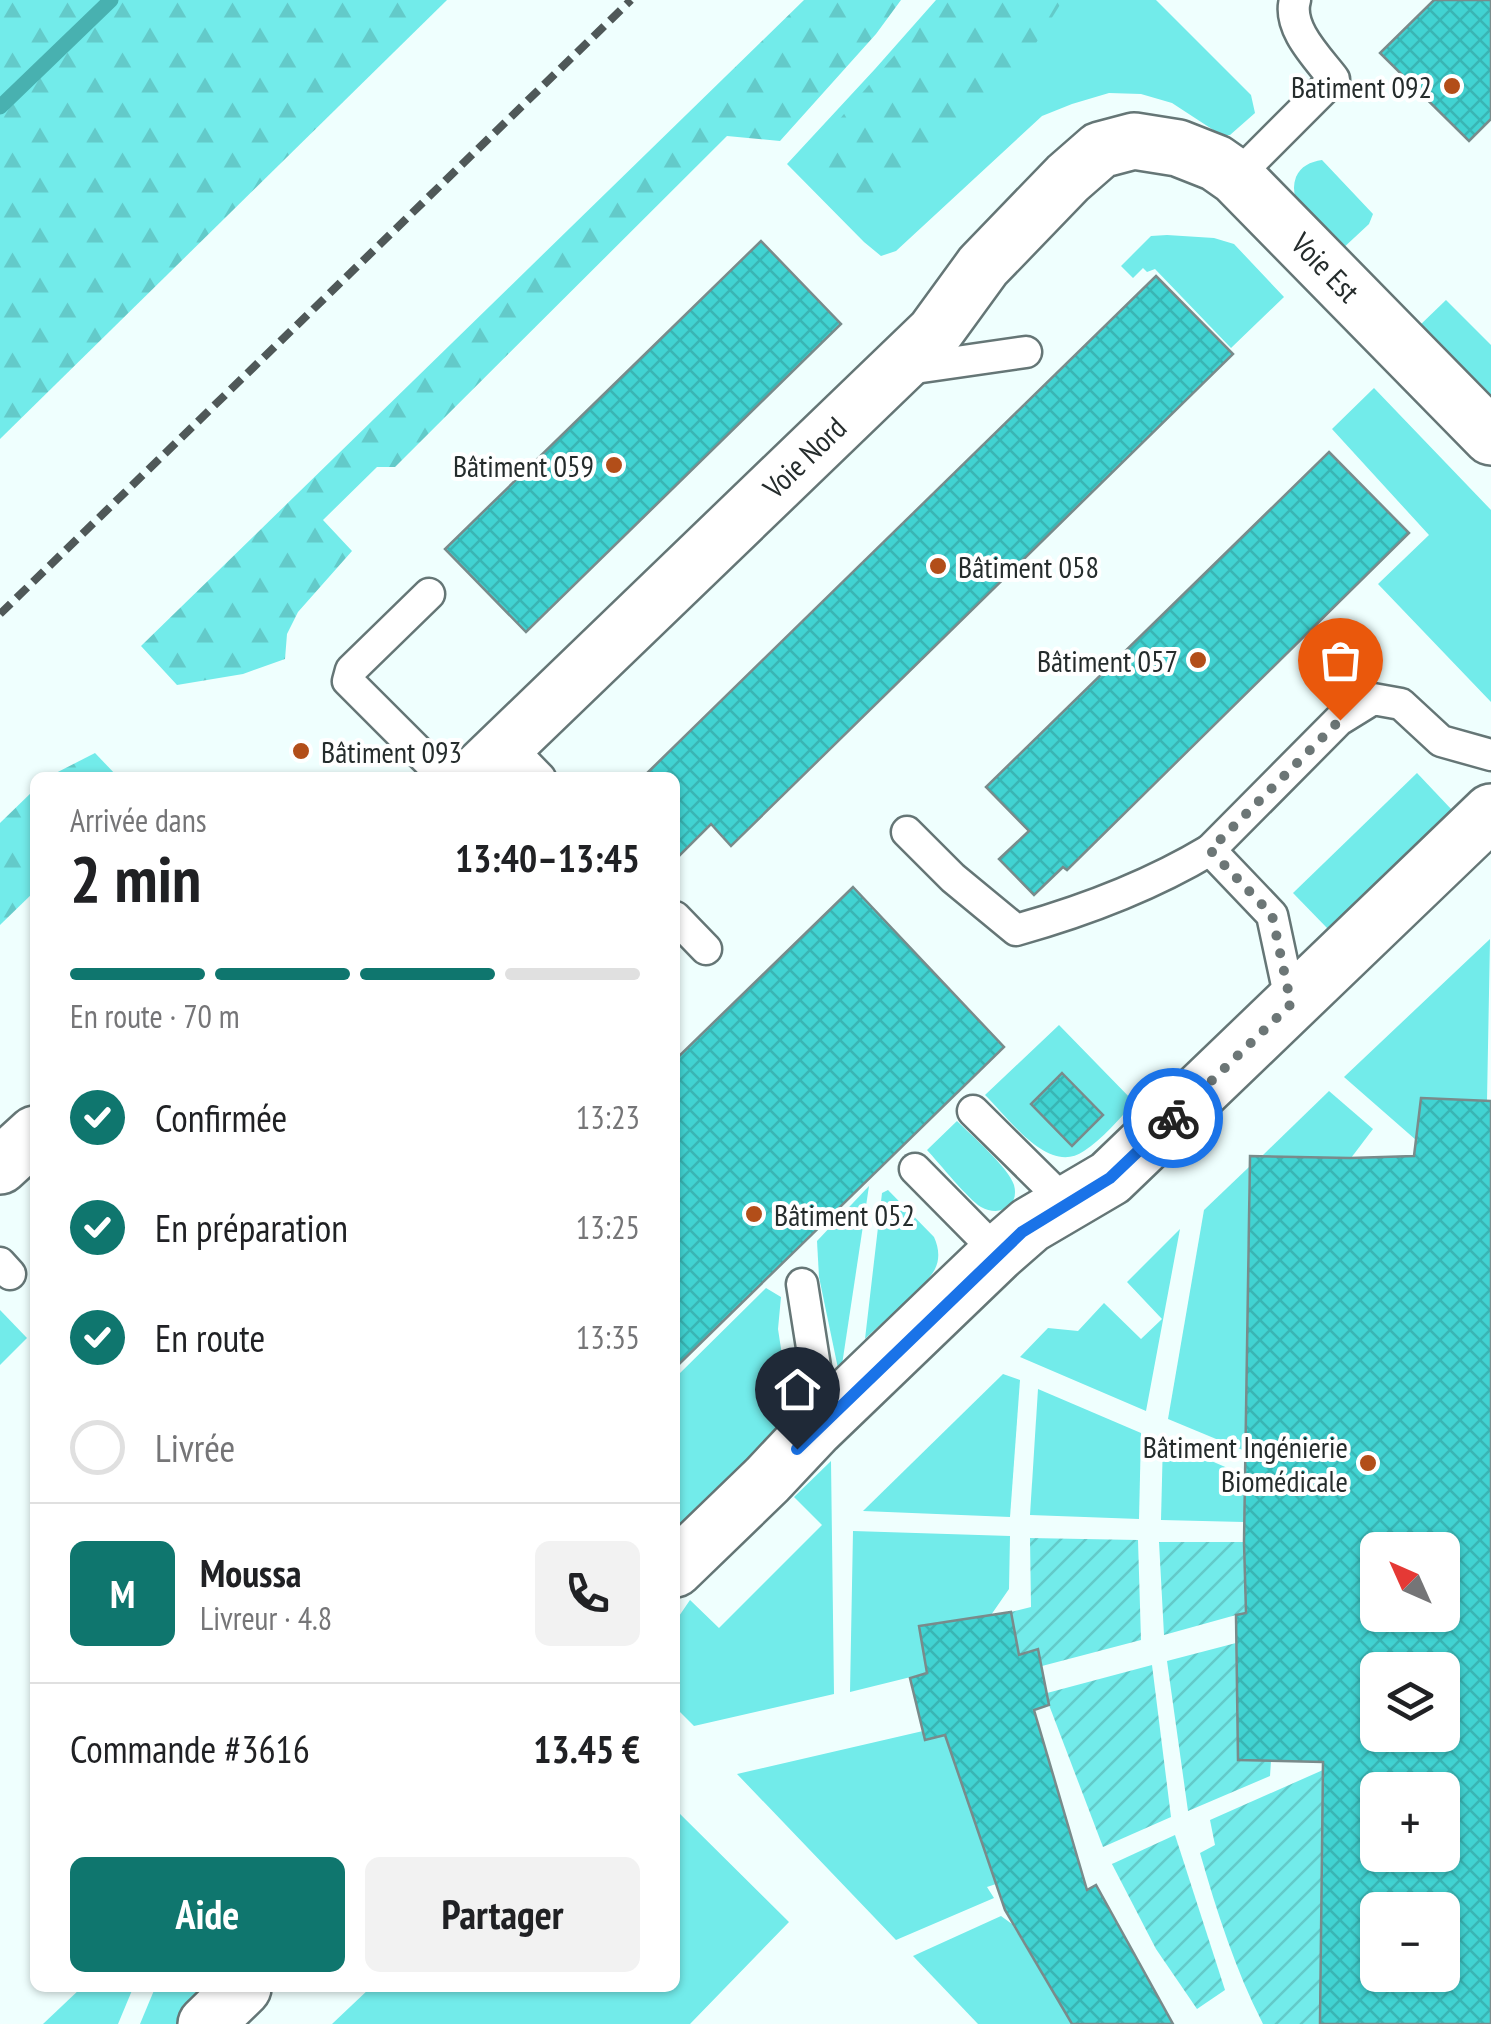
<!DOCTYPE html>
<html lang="fr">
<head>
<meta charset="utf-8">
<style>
	body { margin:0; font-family:"PT Sans Narrow",sans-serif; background:#f2f2f2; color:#202124; height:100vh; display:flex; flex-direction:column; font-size:38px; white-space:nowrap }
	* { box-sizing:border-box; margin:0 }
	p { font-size:32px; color:#757577 }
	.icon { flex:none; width:55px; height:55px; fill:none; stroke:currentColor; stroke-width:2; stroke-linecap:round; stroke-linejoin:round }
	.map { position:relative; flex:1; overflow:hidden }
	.drawer { position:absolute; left:30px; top:772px; width:650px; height:1220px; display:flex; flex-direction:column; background:#fff; border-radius:15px; box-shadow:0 2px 8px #0004 }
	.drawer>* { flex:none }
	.needle { width:65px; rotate:315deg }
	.buttons { position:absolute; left:1360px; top:1532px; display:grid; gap:20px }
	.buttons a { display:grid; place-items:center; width:100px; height:100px; border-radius:15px; background:#fff; box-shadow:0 2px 8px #0004; font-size:50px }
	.pin { position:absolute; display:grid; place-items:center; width:85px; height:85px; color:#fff; margin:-102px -42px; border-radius:50% 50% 50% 0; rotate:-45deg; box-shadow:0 0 10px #0007 }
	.pin .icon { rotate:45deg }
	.courier { position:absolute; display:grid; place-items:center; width:100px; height:100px; margin:-50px; border:8px solid #1a73e8; border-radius:50%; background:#fff; color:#222; box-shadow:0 2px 12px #0007 }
	.headline em { font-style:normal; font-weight:700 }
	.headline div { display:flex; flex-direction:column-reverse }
	.headline { display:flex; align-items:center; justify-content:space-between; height:170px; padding:0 40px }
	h1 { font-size:65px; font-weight:700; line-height:75px }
	.bar { display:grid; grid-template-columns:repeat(4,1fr); gap:15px 10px; align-content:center; height:120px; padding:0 40px }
	.bar i { height:12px; border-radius:8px; background:#e0e0e0 }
	.bar .current { background:#0f766e }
	.bar p { grid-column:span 4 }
	.line { display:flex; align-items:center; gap:25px; padding:0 40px; border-top:2px solid #e0e0e0 }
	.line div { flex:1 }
	.round { display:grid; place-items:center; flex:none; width:105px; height:105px; border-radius:15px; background:#f2f2f2 }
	ol { padding:0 40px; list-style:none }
	li { display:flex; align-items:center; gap:30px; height:110px }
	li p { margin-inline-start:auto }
	li .icon { padding:10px; border-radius:50%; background:#0f766e; color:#fff; stroke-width:4 }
	li:last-child { color:#757577 }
	li i { width:55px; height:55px; border:5px solid #e0e0e0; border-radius:50% }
	.action { display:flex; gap:20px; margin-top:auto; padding:20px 40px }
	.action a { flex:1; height:115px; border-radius:15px; background:#0f766e; color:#fff; font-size:40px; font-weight:700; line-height:115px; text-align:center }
	.action a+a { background:#f2f2f2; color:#202124 }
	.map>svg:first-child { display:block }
	.grass { fill:#72ebea }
	.forest { fill:url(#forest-firs) }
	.garden { fill:url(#garden-furrows) }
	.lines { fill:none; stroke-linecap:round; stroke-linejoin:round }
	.stream { stroke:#48b1b0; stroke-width:15 }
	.building { fill:url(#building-cross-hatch); stroke:#798b8b; stroke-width:2.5; fill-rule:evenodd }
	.service-casing { stroke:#657676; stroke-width:35 }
	.minor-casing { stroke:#657676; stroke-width:60 }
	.service { stroke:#fff; stroke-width:30 }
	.minor { stroke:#fff; stroke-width:55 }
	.rail { stroke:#4f5858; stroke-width:8; stroke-dasharray:15 8; stroke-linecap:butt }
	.done { stroke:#6c7676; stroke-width:10; stroke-dasharray:0 18 }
	.route { stroke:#1a73e8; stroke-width:12 }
	.poi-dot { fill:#b24e19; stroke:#fff; stroke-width:4 }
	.labels { text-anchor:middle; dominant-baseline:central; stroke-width:8; stroke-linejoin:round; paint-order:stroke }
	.poi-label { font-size:30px; fill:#252c2c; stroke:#fff; text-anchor:end }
	.street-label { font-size:30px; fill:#252c2c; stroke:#fff }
</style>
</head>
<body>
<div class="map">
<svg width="1491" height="2024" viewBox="0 0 1491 2024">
	<defs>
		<pattern id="forest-firs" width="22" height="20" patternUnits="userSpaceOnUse" patternTransform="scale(2.5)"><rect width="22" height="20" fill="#72ebea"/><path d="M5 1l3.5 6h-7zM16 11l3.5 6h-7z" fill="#63cac9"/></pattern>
		<pattern id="garden-furrows" width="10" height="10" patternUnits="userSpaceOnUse" patternTransform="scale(2.5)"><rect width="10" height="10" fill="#72ebea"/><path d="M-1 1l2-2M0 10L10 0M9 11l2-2" fill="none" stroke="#63cac9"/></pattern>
		<pattern id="building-cross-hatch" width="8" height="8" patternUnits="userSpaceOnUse" patternTransform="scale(2.5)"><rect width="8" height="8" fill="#41d3d2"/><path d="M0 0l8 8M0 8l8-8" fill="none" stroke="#39b5b4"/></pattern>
	</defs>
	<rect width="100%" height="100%" fill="#effffe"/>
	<g class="grass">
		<polygon points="936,0 1156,0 1251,95 1255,113 1230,135 1221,135 1172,103 1141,94 1109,93 1072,104 1042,116 896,251 881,256 864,242 787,164 875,69"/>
		<path d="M1322,160L1373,214L1369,224L1340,251C1322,233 1285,206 1296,177C1301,166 1310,162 1322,160Z"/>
		<polygon points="1167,235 1214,238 1234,244 1284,297 1231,348 1155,269 1147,272 1143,268 1133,278 1121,266 1151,236"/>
		<polygon points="1446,300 1491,345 1491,401 1417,328"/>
		<polygon points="1374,388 1491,510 1491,702 1378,584 1429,535 1332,429"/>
		<polygon points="1417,773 1452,810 1328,929 1293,893"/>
		<polygon points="1490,939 1487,1101 1421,1098 1416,1140 1344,1077"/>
		<path d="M1059,1025L1135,1103C1120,1117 1102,1140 1084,1151C1048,1176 1009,1118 985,1095Z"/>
		<polygon points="1329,1091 1373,1129 1351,1158 1262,1156"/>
		<path d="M957,1121C971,1135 1009,1168 1014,1185C1020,1207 999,1217 981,1207C968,1199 939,1163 927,1150Z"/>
		<polygon points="1249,1167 1245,1451 1168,1419 1204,1210"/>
		<polygon points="869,1186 840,1378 819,1277 817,1241"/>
		<path d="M888,1190L934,1237C939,1248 940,1259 935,1269C927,1286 880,1324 865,1339L882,1193Z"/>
		<polygon points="1180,1229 1146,1411 1020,1357 1048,1328 1078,1331 1104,1303 1141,1339 1162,1319 1127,1282"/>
		<polygon points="766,1288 781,1297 778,1329 789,1401 783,1433 684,1526 678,1520 675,1508 675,1378"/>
		<polygon points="0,1310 27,1338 0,1365"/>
		<polygon points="1003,1374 1020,1380 1010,1517 863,1511"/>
		<polygon points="1038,1389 1141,1433 1139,1519 1030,1515"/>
		<polygon points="1163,1440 1246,1476 1244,1522 1161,1520"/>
		<polygon points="831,1461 834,1694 694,1726 675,1707 675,1622 690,1600 719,1628 822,1525 794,1497"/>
		<polygon points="853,1531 1010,1536 1009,1589 991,1615 920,1626 927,1673 850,1692"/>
		<polygon points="923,1731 926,1740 945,1735 996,1884 987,1887 994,1898 896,1940 737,1774"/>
		<polygon points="675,1809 789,1922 690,2024 332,2024 370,1988 675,1988"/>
		<polygon points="1001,1916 1012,1924 1072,2024 978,2024 913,1956"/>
		<polygon points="81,1988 133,1988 118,2024 43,2024"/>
		<polygon points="155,1988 221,1988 183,2024 140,2024"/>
	</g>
	<g class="forest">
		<polygon points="0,0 447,0 0,439"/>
		<polygon points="804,0 901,0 876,34 780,141 727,136 395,467 377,467 323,520 352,551 298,612 287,634 285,659 243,674 177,685 141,646"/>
		<polygon points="942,0 1063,0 1021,67 864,226 801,164"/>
		<polygon points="95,753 118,777 48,777"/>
		<polygon points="35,789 35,891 0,925 0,823"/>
	</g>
	<g class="garden">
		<polygon points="1030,1538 1138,1540 1141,1640 1042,1666 1038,1649 1019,1655 1011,1612 1031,1607"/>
		<polygon points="1159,1542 1244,1542 1245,1575 1256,1578 1254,1610 1164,1635"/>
		<polygon points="1236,1643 1238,1760 1271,1761 1270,1776 1188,1811 1167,1661"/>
		<polygon points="1152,1665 1171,1817 1103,1847 1049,1705 1047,1693"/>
		<path d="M1323,1770L1320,2024H1263C1235,1969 1217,1912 1200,1853L1215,1845L1210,1820Z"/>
		<polygon points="1175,1835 1225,1990 1197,2009 1156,1949 1112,1864"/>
	</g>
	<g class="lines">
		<polyline class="stream" points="0,107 111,0"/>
	</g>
	<g class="building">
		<polygon points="1434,0 1491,0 1491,119 1469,141 1380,53"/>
		<polygon points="761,241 841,324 526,632 445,549"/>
		<polygon points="1156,276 1233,354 731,846 711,824 675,860 675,778 642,778"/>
		<polygon points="1329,452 1409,533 1067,870 1063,867 1034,895 999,859 1029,831 986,787"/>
		<polygon points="853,887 1004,1047 675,1368 675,1060"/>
		<polygon points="1062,1073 1103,1115 1072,1146 1031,1104"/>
		<path d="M1421,1098L1491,1101V2024H1320L1323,1762L1238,1760L1236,1615L1246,1613L1244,1542L1250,1156L1350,1158L1414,1156ZM1378,1550H1442V1615H1378ZM1378,1670H1442V1735H1378ZM1378,1790H1442V1855H1378ZM1378,1910H1442V1975H1378Z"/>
		<polygon points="1011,1612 1019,1655 1038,1649 1049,1705 1034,1710 1087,1890 1096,1885 1173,2024 1072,2024 1005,1910 945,1735 925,1740 910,1678 927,1673 919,1626"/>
	</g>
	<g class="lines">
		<defs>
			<g id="service">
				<path d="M1236,177L1334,79C1318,58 1287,28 1295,0"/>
				<polyline points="901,370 1026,352"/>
				<polyline points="429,594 351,670 348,681 445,778"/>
				<polyline points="506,743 540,778"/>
				<path d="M907,832L953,878L1016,930C1084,911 1150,886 1210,850"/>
				<polyline points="675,917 706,949"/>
				<polyline points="1291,1004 1272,915 1210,850 1339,720 1373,699 1401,704 1441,741 1491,755"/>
				<polyline points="973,1111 1067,1204"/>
				<polyline points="915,1169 998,1253"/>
				<polyline points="0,1263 10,1274"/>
				<polyline points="802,1284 816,1373 816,1428"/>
			</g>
			<g id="minor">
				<polyline points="472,778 935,332 983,266 1068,178 1100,150 1134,141 1178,148 1216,163 1236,177 1491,437"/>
				<polyline points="0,1166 35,1134"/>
				<polyline points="675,1569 767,1480 816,1428 998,1253 1030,1225 1110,1178 1491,812"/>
				<polyline points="206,2024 243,1988"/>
			</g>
		</defs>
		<use href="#service" class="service-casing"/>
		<use href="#minor" class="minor-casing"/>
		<use href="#service" class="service"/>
		<use href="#minor" class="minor"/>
		<polyline class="rail" points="0,614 631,0"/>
	</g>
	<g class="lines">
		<polyline class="done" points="1173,1118 1291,1004 1272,915 1210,850 1340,720"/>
		<polyline class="route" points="797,1449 1022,1232 1110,1178 1173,1118"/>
	</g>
	<g class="poi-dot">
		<circle cx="1452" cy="86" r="10"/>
		<circle cx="614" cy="465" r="10"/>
		<circle cx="938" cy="566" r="10"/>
		<circle cx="1198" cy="660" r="10"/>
		<circle cx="301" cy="751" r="10"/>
		<circle cx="754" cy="1214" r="10"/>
		<circle cx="1368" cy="1463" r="10"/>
	</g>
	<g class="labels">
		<g class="poi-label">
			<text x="1432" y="86">Batiment 092</text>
			<text x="594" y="465">Bâtiment 059</text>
			<text x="958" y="566" text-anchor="start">Bâtiment 058</text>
			<text x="1178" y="660">Bâtiment 057</text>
			<text x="321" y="751" text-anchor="start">Bâtiment 093</text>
			<text x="774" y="1214" text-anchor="start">Bâtiment 052</text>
			<text x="1348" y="1446">Bâtiment Ingénierie<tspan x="1348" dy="34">Biomédicale</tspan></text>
		</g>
		<g class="street-label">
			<text transform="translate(1326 267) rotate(46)">Voie Est</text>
			<text transform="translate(804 457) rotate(-44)">Voie Nord</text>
		</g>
	</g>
</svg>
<div class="buttons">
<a><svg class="needle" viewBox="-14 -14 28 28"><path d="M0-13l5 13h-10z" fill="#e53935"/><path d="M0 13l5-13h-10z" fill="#757577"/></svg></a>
<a><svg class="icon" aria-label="layers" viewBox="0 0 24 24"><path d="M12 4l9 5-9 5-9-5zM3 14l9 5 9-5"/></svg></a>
<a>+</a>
<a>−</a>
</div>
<div class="pin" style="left:1340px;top:720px;background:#ea580c"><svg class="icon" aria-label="bag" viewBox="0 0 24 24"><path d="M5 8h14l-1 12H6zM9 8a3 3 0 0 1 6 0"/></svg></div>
<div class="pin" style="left:797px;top:1449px;background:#1f2937"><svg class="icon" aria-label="home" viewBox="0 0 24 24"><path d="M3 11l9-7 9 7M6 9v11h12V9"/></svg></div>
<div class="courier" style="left:1173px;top:1118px"><svg class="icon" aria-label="bike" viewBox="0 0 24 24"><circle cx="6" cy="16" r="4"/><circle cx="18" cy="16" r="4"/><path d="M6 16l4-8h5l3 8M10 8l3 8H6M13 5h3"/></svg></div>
<section class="drawer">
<div class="headline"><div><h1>2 min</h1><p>Arrivée dans</p></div><em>13:40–13:45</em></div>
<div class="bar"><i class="current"></i><i class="current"></i><i class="current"></i><i></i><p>En route · 70 m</p></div>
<ol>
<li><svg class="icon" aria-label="check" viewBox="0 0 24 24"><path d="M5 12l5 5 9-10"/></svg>Confirmée<p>13:23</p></li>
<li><svg class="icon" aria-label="check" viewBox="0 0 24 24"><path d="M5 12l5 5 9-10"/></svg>En préparation<p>13:25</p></li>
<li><svg class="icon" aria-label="check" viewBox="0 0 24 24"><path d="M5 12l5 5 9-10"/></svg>En route<p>13:35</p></li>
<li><i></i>Livrée</li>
</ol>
<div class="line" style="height:180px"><b class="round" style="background:#0f766e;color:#fff">M</b><div><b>Moussa</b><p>Livreur · 4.8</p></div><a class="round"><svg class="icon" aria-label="phone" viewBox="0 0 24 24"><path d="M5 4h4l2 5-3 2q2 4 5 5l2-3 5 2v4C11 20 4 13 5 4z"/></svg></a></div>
<div class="line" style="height:130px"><div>Commande #3616</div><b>13.45 €</b></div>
<div class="action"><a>Aide</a><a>Partager</a></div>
</section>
</div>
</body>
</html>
